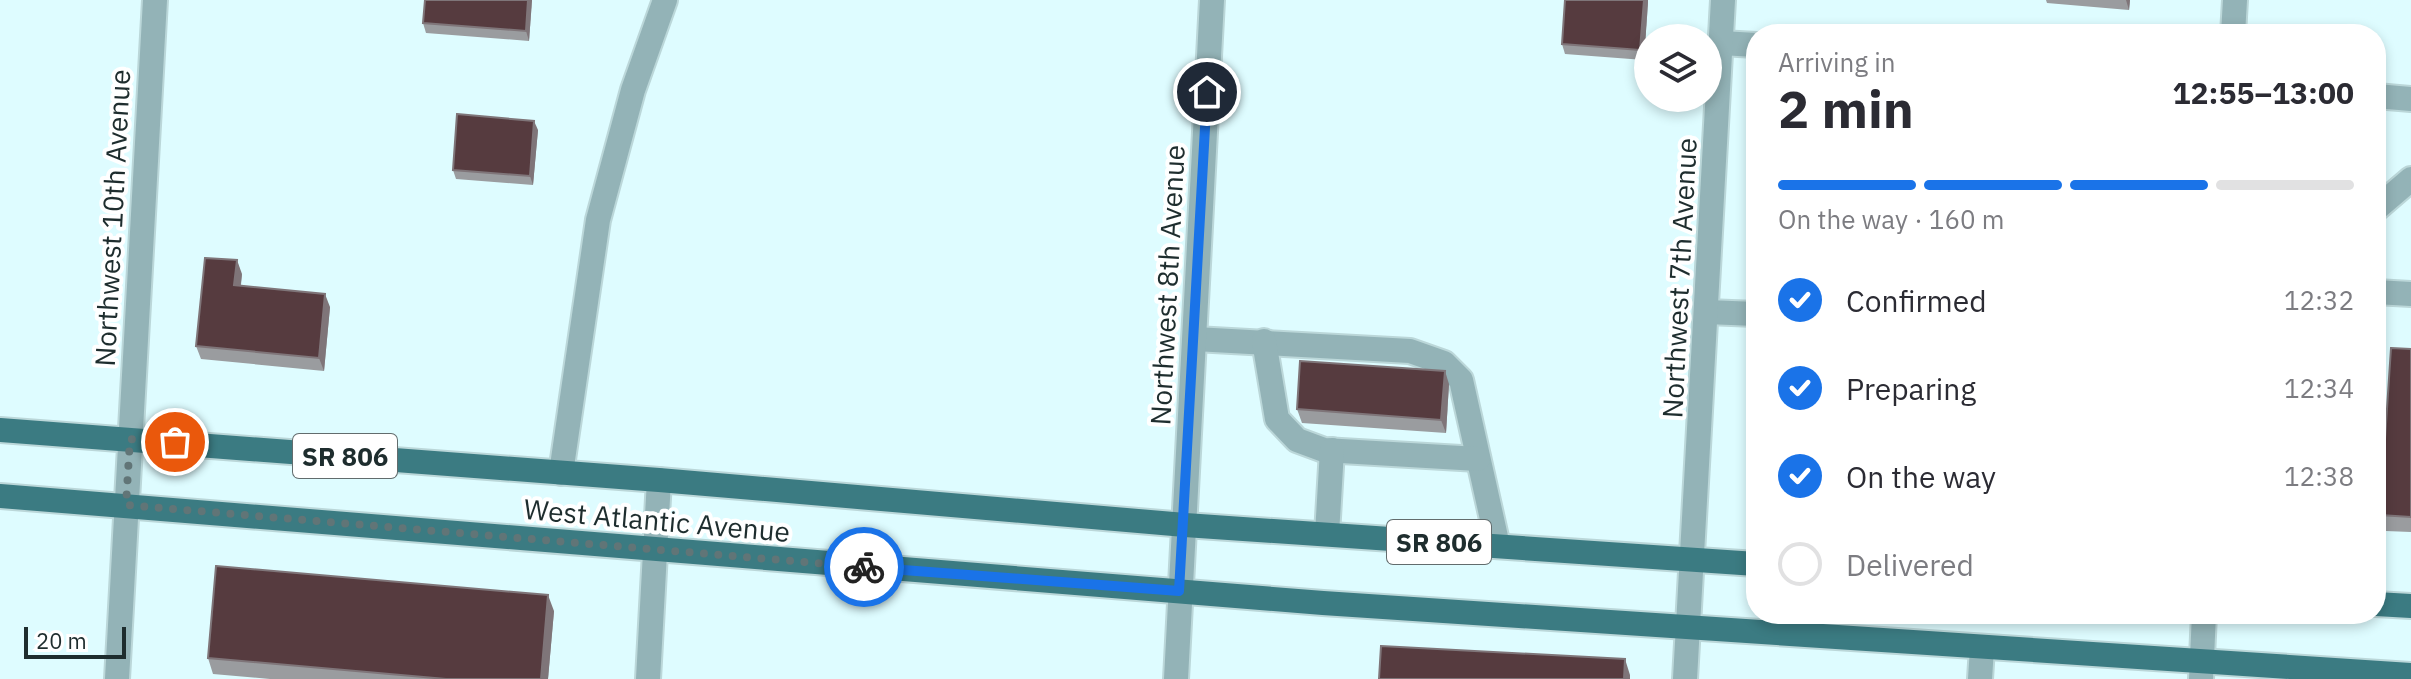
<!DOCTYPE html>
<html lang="en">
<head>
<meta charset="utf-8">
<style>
	body { margin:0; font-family:"IBM Plex Sans",sans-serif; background:#f2f2f3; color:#2b2b33; height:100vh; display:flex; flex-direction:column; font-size:30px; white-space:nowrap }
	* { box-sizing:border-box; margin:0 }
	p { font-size:26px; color:#7c7c81 }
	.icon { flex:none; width:44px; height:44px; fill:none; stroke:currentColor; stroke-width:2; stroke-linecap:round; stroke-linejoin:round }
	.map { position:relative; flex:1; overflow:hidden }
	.side { position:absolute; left:1746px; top:24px; width:640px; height:600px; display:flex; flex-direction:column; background:#fff; border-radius:32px; box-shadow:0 4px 12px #0003 }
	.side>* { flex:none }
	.fabs { position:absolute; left:1634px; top:24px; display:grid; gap:16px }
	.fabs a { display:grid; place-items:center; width:88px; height:88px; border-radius:50%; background:#fff; box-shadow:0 4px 12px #0003; font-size:40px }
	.scale { position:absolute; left:24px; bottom:20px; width:102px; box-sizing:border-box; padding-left:8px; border:4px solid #1e2d2e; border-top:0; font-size:22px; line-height:28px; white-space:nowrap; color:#1e2d2e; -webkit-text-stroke:6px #fff; paint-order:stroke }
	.pin { position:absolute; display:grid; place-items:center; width:68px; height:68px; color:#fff; margin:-34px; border:4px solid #fff; border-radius:50%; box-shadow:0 2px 8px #0007 }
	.courier { position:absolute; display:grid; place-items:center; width:80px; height:80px; margin:-40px; border:6px solid #1a73e8; border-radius:50%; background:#fff; color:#222; box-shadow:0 2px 10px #0007 }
	.overview em { font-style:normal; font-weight:700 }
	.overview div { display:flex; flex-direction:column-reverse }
	.overview { display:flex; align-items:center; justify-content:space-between; height:136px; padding:0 32px }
	h1 { font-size:52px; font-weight:700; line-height:60px }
	.bar { display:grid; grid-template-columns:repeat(4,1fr); gap:12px 8px; align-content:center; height:96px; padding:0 32px }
	.bar i { height:10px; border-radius:6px; background:#e1e1e2 }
	.bar .current { background:#1a73e8 }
	.bar p { grid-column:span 4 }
	ol { padding:0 32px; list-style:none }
	li { display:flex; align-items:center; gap:24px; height:88px }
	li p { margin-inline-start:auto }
	li .icon { padding:8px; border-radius:50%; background:#1a73e8; color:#fff; stroke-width:4 }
	li:last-child { color:#7c7c81 }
	li i { width:44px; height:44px; border:4px solid #e1e1e2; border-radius:50% }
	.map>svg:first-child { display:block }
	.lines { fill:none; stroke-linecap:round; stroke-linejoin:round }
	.minor-casing { stroke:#bbd7d9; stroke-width:28 }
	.major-casing { stroke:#bbd7d9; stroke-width:28 }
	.minor { stroke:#93b3b7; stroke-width:24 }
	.major { stroke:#3b7b82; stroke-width:24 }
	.wall { fill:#9a9c9f }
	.shaded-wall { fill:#7f7579 }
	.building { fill:#563b3f; stroke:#7f7579; stroke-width:2 }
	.done { stroke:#617577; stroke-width:8; stroke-dasharray:0 14.4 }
	.route { stroke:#1a73e8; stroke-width:10 }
	.labels { text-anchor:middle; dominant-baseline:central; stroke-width:8; stroke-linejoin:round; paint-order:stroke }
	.shield { fill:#fff; stroke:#626c6d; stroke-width:2 }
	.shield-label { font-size:26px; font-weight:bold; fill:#1e2d2e }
	.street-label { font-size:28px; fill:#1e2d2e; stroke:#fff }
</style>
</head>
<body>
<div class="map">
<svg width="2411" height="679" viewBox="0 0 2411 679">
	<rect width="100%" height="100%" fill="#defcff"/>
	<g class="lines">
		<defs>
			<g id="minor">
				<polyline points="2233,34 2235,0"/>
				<polyline points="1721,43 1756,45"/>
				<polyline points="2376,96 2411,99"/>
				<polyline points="2376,209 2411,179"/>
				<polyline points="2376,292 2411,294"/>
				<polyline points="1707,312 1756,314"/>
				<polyline points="1195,339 1410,351 1444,363 1461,380 1498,546"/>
				<polyline points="1264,341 1277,419 1297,440 1324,450 1478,459"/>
				<polyline points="561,473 598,220 633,90 665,0"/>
				<polyline points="1327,534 1332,450"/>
				<polyline points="117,679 155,0"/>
				<polyline points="648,679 659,480"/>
				<polyline points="1176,679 1212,0"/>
				<polyline points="1685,679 1723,0"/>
				<polyline points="1980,679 1982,648"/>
				<polyline points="2201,679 2204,614"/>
			</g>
			<g id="major">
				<polyline points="0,430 659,480 1185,525 1756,564"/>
				<polyline points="0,496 1323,603 2411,675"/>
				<polyline points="2376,604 2411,606"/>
			</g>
		</defs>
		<use href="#minor" class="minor-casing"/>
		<use href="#major" class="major-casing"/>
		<use href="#minor" class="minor"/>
		<use href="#major" class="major"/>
	</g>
	<g class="wall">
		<polygon points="425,0 532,0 529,41 426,33 423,23"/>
		<polygon points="2046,0 2130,0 2129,10 2047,3"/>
		<polygon points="1648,2 1644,60 1565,54 1562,44"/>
		<polygon points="538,130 533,185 456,179 453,170"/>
		<polygon points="242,274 241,285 330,307 324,371 201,359 196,346"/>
		<polygon points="2411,349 2411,532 2386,531 2380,515"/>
		<polygon points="1449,384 1446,433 1302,423 1297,409"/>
		<polygon points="554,611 548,679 270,679 213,674 208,658"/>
	</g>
	<g class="shaded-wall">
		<polygon points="528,0 532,0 529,41 526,31"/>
		<polygon points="1644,0 1648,0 1648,2 1644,60 1640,50"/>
		<polygon points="2126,0 2130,0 2129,10"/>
		<polygon points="534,121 538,130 533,185 530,176"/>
		<polygon points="237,260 242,274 239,298 234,285"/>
		<polygon points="325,294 330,307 324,371 319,358"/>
		<polygon points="1445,371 1449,384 1446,433 1441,420"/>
		<polygon points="548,595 554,611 548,679 541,679"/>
		<polygon points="1625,659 1630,675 1630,679 1624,679"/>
	</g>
	<g class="building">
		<polygon points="425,0 528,0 526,31 423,23"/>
		<polygon points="1565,0 1644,0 1640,50 1562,44"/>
		<polygon points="457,114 534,121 530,176 453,170"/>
		<polygon points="205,258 237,260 234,285 325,294 319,358 196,346"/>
		<polygon points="2391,348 2411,349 2411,517 2380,515"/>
		<polygon points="1300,361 1445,371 1441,420 1297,409"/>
		<polygon points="216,566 548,595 541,679 446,679 208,658"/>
		<polygon points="1381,646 1625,659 1624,679 1379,679"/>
	</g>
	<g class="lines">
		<polyline class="done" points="175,442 130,439 126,505 864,567"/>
		<polyline class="route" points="864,567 1179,591 1207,92"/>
	</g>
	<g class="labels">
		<g class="shield">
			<rect x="293" y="434" width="104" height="44" rx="6"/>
			<rect x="1387" y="520" width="104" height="44" rx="6"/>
		</g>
		<g class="shield-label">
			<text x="345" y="456">SR 806</text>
			<text x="1439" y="542">SR 806</text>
		</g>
		<g class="street-label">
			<text transform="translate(112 218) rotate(-87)">Northwest 10th Avenue</text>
			<text transform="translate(1679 278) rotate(-87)">Northwest 7th Avenue</text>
			<text transform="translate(1167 285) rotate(-87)">Northwest 8th Avenue</text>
			<text transform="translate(657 520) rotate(5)">West Atlantic Avenue</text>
		</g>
	</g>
</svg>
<div class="fabs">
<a><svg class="icon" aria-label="layers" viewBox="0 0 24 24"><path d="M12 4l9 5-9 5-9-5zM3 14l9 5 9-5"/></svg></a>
</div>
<div class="scale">20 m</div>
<div class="pin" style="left:175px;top:442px;background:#ea580c"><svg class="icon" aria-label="bag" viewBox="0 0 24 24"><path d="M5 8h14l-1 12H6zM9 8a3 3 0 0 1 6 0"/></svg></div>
<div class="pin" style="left:1207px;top:92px;background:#1f2937"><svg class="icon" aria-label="home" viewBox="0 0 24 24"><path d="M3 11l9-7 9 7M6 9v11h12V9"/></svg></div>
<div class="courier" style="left:864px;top:567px"><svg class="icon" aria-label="bike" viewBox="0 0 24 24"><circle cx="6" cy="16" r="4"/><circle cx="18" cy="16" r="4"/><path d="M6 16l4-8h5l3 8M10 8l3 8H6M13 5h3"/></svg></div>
<section class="side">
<div class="overview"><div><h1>2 min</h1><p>Arriving in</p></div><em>12:55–13:00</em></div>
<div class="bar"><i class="current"></i><i class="current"></i><i class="current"></i><i></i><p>On the way · 160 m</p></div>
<ol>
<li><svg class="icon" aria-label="check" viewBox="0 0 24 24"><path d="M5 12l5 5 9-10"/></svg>Confirmed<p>12:32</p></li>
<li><svg class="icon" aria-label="check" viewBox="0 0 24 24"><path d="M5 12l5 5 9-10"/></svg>Preparing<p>12:34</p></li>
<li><svg class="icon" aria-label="check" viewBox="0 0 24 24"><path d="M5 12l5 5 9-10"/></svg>On the way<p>12:38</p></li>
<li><i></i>Delivered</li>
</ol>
</section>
</div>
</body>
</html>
